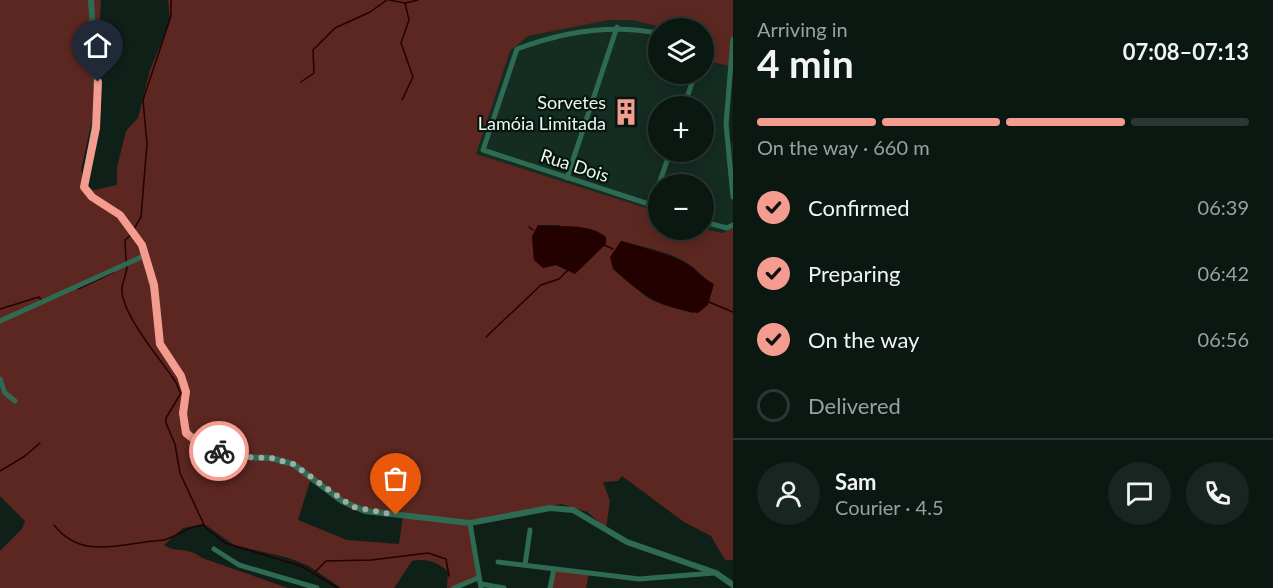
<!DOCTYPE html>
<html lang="en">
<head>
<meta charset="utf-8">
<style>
	body { margin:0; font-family:Lato,sans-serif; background:#192520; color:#f1f3f6; height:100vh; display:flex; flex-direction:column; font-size:22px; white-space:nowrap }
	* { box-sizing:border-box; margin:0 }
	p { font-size:20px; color:#9aa09f }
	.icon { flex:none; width:33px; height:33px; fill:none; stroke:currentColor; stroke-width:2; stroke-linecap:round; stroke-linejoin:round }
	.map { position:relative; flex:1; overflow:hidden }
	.sheet { display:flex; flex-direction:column; background:#0b1812; width:540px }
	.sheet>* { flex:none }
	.tools { position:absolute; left:648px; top:18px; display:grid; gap:12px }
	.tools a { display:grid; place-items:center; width:66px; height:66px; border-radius:50%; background:#0b1812; box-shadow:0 3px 15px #0003,0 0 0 2px #2b3732; font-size:30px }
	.pin { position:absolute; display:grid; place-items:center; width:51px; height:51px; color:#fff; margin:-62px -26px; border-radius:50% 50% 50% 0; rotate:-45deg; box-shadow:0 0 6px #0007 }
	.pin .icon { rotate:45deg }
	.courier { position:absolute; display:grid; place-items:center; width:60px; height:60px; margin:-30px; border:4px solid #f59c90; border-radius:50%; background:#fff; color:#222; box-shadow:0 2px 8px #0007 }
	.summary em { font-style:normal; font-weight:700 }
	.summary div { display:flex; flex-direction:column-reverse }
	.summary { display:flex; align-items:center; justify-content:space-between; height:102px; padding:0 24px }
	h1 { font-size:39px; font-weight:700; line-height:45px }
	.bar { display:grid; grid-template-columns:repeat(4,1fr); gap:9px 6px; align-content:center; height:72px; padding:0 24px }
	.bar i { height:8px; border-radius:4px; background:#2b3732 }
	.bar .current { background:#f59c90 }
	.bar p { grid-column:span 4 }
	.line { display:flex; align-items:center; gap:15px; padding:0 24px; border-top:2px solid #2b3732 }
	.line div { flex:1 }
	.round { display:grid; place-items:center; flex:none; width:63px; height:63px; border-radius:32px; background:#192520 }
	ol { padding:0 24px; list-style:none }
	li { display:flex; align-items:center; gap:18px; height:66px }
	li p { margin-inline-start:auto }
	li .icon { padding:6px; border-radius:50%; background:#f59c90; color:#111; stroke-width:4 }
	li:last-child { color:#9aa09f }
	li i { width:33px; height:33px; border:3px solid #2b3732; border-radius:50% }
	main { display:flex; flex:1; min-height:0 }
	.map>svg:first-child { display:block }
	.built { fill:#142c22; fill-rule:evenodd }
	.green { fill:#5c2721; fill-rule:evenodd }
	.water { fill:#240101 }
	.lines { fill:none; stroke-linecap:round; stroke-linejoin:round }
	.stream { stroke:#240101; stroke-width:1.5 }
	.minor { stroke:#2e6b52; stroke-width:5 }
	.tertiary { stroke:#2e6b52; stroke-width:6 }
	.done { stroke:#9faca6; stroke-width:6; stroke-dasharray:0 10.8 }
	.route { stroke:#f59c90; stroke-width:8 }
	.labels { text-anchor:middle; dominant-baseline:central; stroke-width:4.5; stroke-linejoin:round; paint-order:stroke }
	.poi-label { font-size:18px; fill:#edf7f2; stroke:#06160f; text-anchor:end }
	.street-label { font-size:18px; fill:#edf7f2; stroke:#06160f }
</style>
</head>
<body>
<main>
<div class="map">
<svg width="733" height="588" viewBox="0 0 733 588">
	<rect width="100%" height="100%" fill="#0f2018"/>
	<path class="built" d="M609,20H632L665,28H658V74H704V60L733,67L730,117V141L733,144V228L723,233L704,229V184H658V214L475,154L510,51L518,42L528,36ZM658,106H704V152H658Z"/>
	<g class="green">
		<path d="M0,0H101L95,107L81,170L87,188L94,190L117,185V167L126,131L138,118L150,70L170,21L168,0H733V67L704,60V28H665L632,20H609L528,36L510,51L476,154L649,209L658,214V230L704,229L723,233L733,228V560H725L711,536L684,522L622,476L618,481L603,482L610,501L606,528L587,512L561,504L472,520L477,578L461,588H447L448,572C439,562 425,558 412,561L394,588H341L309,566L289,558L234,545L204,524L183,528L164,545C174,553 188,546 202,558L288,588H0V551L22,529L25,521L0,496ZM538,225H560L573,273L556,265L543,267L534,260L532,236ZM621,241C646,248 687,254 702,277C706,284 707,296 708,304L693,313C634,297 639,299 621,241ZM310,481L352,510L403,516L399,544L347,540L298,520Z"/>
		<polygon points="557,568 589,573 586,588 548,588"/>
	</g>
	<g class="water">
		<path d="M538,225C559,228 588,222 606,237V244L575,274L556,265L543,268L534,260L532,237Z"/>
		<path d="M621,241C641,247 661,252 679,260C693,265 701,277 714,284L708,305L698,313C657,306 643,296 613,269L610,257Z"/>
	</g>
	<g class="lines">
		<g class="stream">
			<polyline points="389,0 405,3 418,0"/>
			<polyline points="301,82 314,73 313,50 335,28 370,12 387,0"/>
			<polyline points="402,100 413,77 401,43 409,20 405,3"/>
			<polyline points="529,227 533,230"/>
			<polyline points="134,229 141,217 147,144 143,100 171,16 171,0"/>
			<polyline points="604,245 613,249"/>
			<polyline points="126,261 125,240 132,234"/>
			<path d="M127,265C127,273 123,280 122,288C120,313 162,361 175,381C179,386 177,389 181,393L166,418V423L175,444L180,473L205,527L225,543L301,566L338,588"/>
			<polyline points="78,289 114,272"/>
			<polyline points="709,302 733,312"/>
			<polyline points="0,309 39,297 41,300"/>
			<polyline points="486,337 541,285 559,279 568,270"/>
			<polyline points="0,471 25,456 40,443"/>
			<path d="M54,525C78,556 111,547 145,542C151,541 158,541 164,540C178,536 188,526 203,525"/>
			<polyline points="315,572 326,561 371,560 428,553 446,559 449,576"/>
		</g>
		<g class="minor">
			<path d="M658,33C611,24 562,32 517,49L483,150L658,207"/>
			<polyline points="733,39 726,124 733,197"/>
			<polyline points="684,106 695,74"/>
			<polyline points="567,178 617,27"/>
			<polyline points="659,184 670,152"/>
			<polyline points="652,205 658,186"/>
			<polyline points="704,222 727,228 733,225"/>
			<polyline points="0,321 146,255"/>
			<polyline points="0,379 5,393 15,401"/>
			<polyline points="470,523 481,588"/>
			<polyline points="214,549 239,565 317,588"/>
			<polyline points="498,562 639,579 714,573"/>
			<polyline points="525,565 530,530"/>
			<polyline points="481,584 504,588"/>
			<polyline points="454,588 478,578"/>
			<polyline points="550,588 554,569"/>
		</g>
		<polyline class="tertiary" points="91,0 98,107 84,187 92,197 120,215 142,245 157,304 160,344 185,384 186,400 183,424 193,440 242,457 271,458 293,464 342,501 365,511 470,523 550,508 573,510 627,542 716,573 733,585"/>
	</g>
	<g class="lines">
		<polyline class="done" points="219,451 242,457 271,458 293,464 353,507 396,515"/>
		<polyline class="route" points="98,82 96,128 84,187 92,197 120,215 142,245 154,285 160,344 181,376 186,392 183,413 186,433 200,444 219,451"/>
	</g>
	<defs>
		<symbol id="building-bare" viewBox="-9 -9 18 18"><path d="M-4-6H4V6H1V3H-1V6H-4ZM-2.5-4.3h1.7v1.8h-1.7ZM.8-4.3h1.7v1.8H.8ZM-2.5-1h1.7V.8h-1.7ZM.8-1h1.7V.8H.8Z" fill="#f59c90" stroke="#06160f" stroke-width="2.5" paint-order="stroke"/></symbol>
	</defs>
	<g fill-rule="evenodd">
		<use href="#building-bare" x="607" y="93" width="38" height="38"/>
	</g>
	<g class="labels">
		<g class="poi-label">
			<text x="606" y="102">Sorvetes<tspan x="606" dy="21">Lamóia Limitada</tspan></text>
		</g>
		<g class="street-label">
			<text transform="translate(575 165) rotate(18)">Rua Dois</text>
		</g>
	</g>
</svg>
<div class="tools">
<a><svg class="icon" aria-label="layers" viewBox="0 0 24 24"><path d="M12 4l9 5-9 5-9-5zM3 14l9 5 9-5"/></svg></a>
<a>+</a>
<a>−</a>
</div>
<div class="pin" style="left:396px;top:515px;background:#ea580c"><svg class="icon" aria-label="bag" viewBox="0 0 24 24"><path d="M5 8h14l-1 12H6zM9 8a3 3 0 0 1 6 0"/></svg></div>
<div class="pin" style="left:98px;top:82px;background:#1f2937"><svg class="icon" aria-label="home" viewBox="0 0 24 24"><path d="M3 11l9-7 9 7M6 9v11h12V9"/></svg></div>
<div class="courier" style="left:219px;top:451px"><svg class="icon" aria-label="bike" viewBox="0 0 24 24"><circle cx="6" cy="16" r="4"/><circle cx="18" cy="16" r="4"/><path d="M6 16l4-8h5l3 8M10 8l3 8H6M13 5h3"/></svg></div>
</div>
<section class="sheet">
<div class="summary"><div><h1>4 min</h1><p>Arriving in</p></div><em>07:08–07:13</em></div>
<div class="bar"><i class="current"></i><i class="current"></i><i class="current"></i><i></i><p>On the way · 660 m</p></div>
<ol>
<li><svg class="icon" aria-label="check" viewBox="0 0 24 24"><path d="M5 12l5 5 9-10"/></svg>Confirmed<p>06:39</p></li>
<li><svg class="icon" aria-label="check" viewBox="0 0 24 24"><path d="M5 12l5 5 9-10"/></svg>Preparing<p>06:42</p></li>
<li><svg class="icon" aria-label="check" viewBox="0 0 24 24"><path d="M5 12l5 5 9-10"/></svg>On the way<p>06:56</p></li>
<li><i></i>Delivered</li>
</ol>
<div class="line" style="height:108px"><a class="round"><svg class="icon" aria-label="person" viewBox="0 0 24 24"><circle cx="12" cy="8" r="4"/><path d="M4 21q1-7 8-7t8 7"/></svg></a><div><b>Sam</b><p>Courier · 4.5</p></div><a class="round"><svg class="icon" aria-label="chat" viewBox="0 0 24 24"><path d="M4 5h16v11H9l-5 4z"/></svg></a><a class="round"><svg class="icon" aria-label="phone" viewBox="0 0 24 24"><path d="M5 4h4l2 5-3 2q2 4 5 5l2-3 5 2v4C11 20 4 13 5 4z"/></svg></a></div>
</section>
</main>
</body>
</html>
